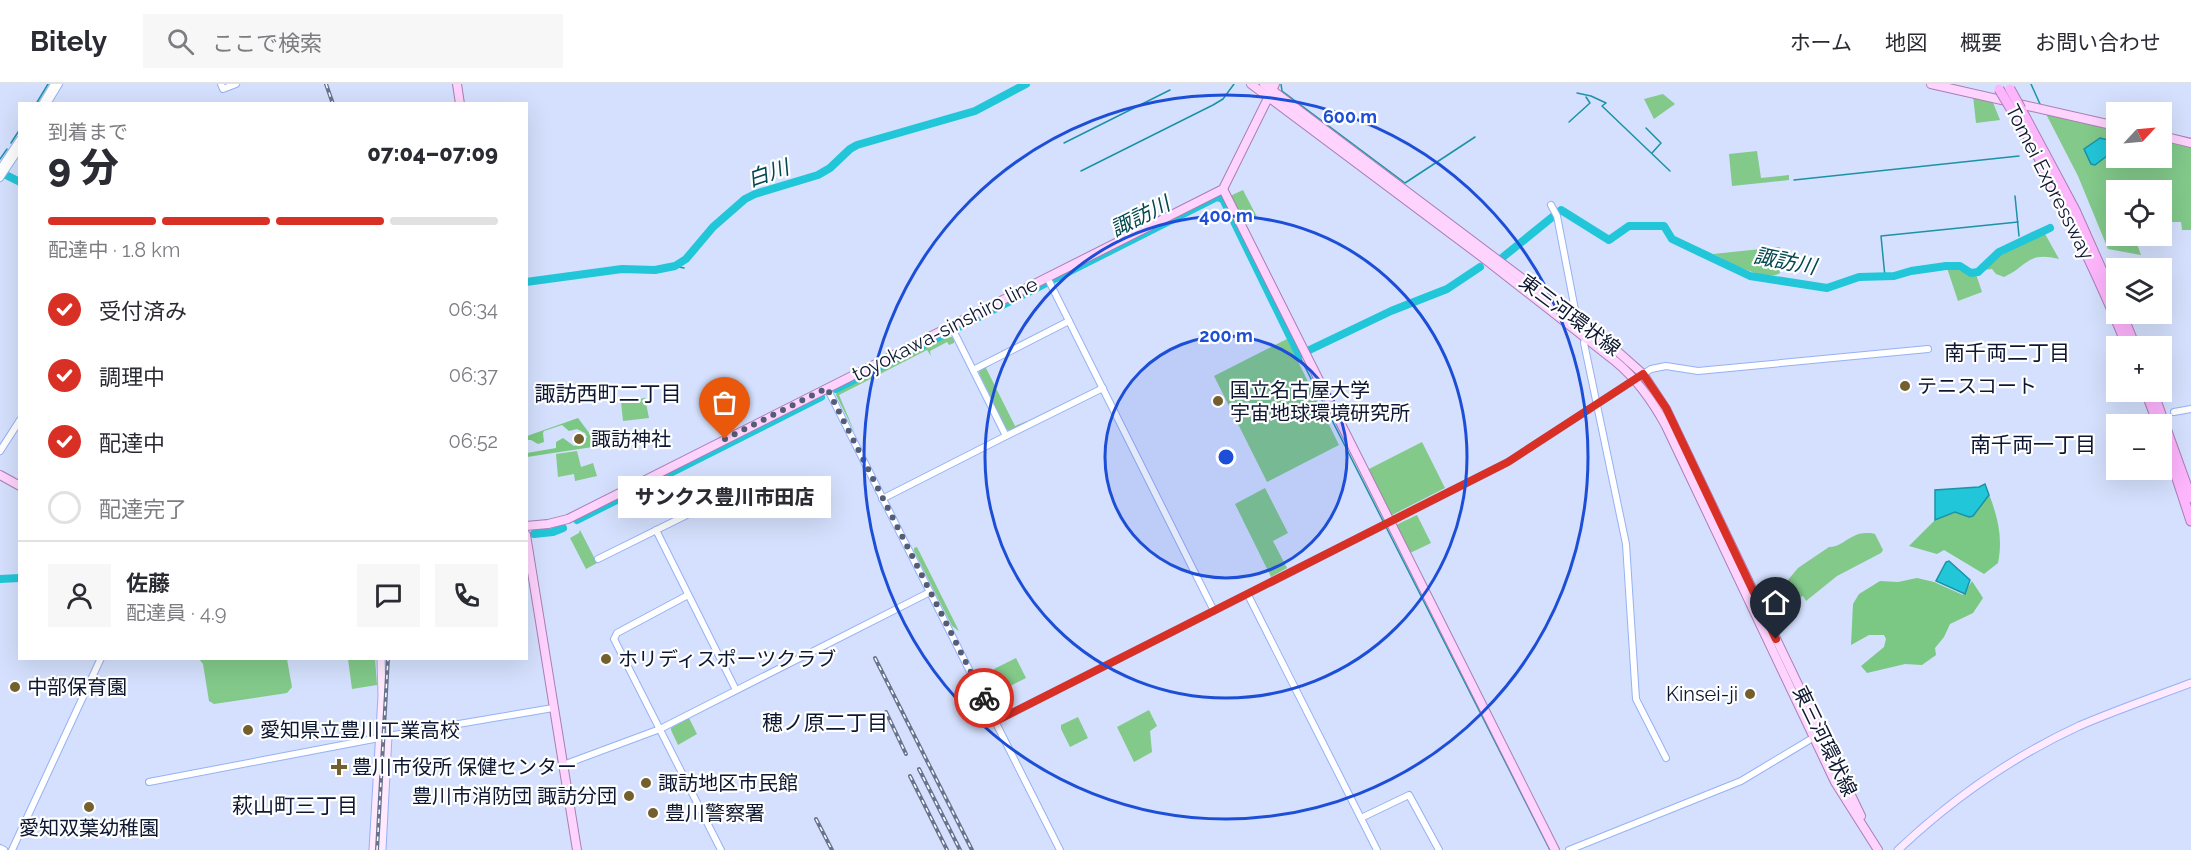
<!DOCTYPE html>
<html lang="ja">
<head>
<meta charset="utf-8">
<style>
	body { margin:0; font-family:Raleway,"Noto Sans JP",sans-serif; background:#f7f7f7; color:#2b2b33; height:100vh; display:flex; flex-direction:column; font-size:22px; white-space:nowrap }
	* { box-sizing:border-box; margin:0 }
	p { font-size:20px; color:#7c7c81 }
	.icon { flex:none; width:33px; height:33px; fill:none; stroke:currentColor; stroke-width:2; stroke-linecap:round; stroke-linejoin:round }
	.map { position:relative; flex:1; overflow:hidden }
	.panel { position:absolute; left:18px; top:18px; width:510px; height:558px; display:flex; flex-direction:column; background:#fff; border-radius:0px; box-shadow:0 6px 24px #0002 }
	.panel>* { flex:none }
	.needle { width:39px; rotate:64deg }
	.tools { position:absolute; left:2106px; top:18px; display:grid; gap:12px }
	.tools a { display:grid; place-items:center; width:66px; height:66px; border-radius:0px; background:#fff; box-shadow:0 6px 24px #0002; font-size:30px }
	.pin { position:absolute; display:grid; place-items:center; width:51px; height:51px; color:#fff; margin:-62px -26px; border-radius:50% 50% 50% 0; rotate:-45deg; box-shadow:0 0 6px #0007 }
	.pin .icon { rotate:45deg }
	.courier { position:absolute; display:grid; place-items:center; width:60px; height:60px; margin:-30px; border:4px solid #d93025; border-radius:50%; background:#fff; color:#222; box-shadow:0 2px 8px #0007 }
	.bubble { position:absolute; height:42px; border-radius:0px; background:#fff; box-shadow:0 6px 24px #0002; font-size:20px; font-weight:800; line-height:42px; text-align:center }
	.headline em { font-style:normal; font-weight:800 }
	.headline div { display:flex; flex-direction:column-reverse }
	.headline { display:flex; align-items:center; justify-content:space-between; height:102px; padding:0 30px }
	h1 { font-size:39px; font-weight:800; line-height:45px }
	.bar { display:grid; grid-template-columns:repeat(4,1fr); gap:9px 6px; align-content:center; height:72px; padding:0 30px }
	.bar i { height:8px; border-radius:4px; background:#e1e1e2 }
	.bar .on { background:#d93025 }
	.bar p { grid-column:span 4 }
	.line { display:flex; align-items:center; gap:15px; padding:0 30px; border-top:2px solid #e1e1e2 }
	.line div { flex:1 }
	.round { display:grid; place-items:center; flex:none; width:63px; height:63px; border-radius:0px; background:#f7f7f7 }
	ol { padding:0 30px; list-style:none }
	li { display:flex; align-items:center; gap:18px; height:66px }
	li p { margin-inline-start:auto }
	li .icon { padding:6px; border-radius:50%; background:#d93025; color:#fff; stroke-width:4 }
	li:last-child { color:#7c7c81 }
	li i { width:33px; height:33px; border:3px solid #e1e1e2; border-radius:50% }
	header { display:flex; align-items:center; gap:36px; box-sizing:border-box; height:84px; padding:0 30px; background:#fff; border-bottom:2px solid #e1e1e2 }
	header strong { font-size:28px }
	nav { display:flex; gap:33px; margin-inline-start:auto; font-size:21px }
	.search { width:420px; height:54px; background:#f7f7f7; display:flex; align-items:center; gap:15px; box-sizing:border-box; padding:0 21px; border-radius:0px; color:#7c7c81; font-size:22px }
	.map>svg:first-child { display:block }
	.green { fill:#82c98a }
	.forest { fill:#7ac883 }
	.water { fill:#21c6d8; stroke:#1b92a6; stroke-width:1.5 }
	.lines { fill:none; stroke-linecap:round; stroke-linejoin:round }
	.stream { stroke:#1b92a6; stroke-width:1.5 }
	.river { stroke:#21c6d8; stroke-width:8 }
	.tertiary-casing { stroke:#95b1f6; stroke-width:8 }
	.secondary-casing { stroke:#95b1f6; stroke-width:9 }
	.primary-casing { stroke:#a97eb5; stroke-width:10 }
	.motorway-casing { stroke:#a97eb5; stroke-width:11 }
	.tertiary { stroke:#fff; stroke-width:6 }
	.secondary { stroke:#fee9fe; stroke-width:7 }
	.primary { stroke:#fed3fd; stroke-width:8 }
	.motorway { stroke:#fdb5fc; stroke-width:9 }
	.rail-casing { stroke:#68738e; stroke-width:4 }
	.rail { stroke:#fff; stroke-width:1.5; stroke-dasharray:4.5; stroke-linecap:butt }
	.motorway-bridge-casing { stroke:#a97eb5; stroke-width:11; stroke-linecap:butt }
	.motorway-bridge { stroke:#fdb5fc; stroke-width:9 }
	.done { stroke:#535d78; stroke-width:6; stroke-dasharray:0 10.8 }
	.route { stroke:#d93025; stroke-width:8 }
	.ring { fill:none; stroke:#1d4ed8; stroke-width:3 }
	.poi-dot { fill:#745f2e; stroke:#fff; stroke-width:2 }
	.labels { text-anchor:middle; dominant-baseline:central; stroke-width:4.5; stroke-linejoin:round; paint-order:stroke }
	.street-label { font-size:20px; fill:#0e1731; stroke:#fff }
	.poi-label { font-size:20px; fill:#0e1731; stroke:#fff; text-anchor:start }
	.water-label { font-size:21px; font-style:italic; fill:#02484f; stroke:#fff }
	.neighbourhood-label { font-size:21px; fill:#0e1731; stroke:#fff }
	.centre { fill:#1d4ed8; stroke:#fff; stroke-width:3 }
	.ring-label { font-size:18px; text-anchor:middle; font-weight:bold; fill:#1d4ed8; stroke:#fff; stroke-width:4.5; stroke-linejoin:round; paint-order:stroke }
</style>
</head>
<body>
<header>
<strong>Bitely</strong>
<div class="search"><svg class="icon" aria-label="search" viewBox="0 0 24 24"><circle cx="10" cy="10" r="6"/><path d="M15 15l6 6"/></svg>ここで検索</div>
<nav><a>ホーム</a><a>地図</a><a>概要</a><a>お問い合わせ</a></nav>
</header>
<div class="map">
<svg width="2191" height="766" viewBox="0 0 2191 766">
	<rect width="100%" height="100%" fill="#d4e0fd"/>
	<g class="green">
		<polygon points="1663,10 1675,20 1654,35 1644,15"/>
		<polygon points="1973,12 1992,16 2000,36 1976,39"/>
		<polygon points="2045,28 2116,44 2116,74 2162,74 2162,55 2191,61 2191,146 2182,146 2181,138 2162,138 2162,106 2116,106 2116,152 2134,152 2141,171 2108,165 2078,92"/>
		<polygon points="1757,67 1761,94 1789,91 1789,96 1732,102 1729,70"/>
		<polygon points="1243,106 1257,133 1244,140 1230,112"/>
		<path d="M2044,148L2059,175C2027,167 2028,182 2004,193L1996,190L1992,185L1984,186L2002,169Z"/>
		<path d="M1780,163V189C1765,199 1728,177 1713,170Z"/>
		<path d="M1947,184C1958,184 1966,189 1976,190L1982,208L1958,217Z"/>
		<polygon points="946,251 954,254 954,259 949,261 947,258 930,267 931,272 927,266 839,311 855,349 836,311 837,306"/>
		<polygon points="1287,255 1339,361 1267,398 1214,292"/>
		<polygon points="997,277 986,284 1015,342 1027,337 1025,340 1011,347 1006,345 979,289 980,284"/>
		<polygon points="645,314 649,334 623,337 621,318"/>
		<polygon points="1422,358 1445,404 1392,431 1389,431 1367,386"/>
		<polygon points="577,367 581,383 593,379 597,392 575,397 574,390 558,393 556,370"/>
		<polygon points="1265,404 1288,449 1273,457 1287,484 1271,493 1235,420"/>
		<polygon points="1417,431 1431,459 1410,469 1396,441"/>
		<polygon points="580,446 597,479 586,485 570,454 579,449"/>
		<path d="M1871,449L1875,450L1883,466L1881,469L1837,492L1806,517L1803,512L1796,515L1793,511L1791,512L1783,502L1798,484L1829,463C1840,463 1846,455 1856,451C1860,449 1866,449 1871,449Z"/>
		<polygon points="917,463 959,547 952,542 914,467 914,464"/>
		<polygon points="1016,574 1026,594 1004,605 994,585"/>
		<polygon points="199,575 287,575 292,603 287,609 214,620 209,617 203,580"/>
		<polygon points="348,575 375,575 377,601 352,605"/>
		<polygon points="1149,626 1157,642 1150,647 1152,668 1134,678 1117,643"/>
		<polygon points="1078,633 1088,654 1070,663 1061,645 1061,641"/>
		<polygon points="689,634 697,650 678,661 671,646 671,644"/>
	</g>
	<g class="forest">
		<polygon points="578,334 599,362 527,373 527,369 556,364 556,358 563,354 574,362 583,359 587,353 585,349 577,345 569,347 562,341 544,347 543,349 544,358 538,360 531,356 527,356 527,352"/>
		<path d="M1989,410C1998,434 2003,454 1998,479L1984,490L1944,466L1937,470L1909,462L1935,436L1957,428L1972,433Z"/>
		<polygon points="1917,494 1934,498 1963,511 1972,497 1983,514 1973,529 1950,540 1944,553 1935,564 1936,571 1922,581 1905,580 1867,589 1861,582 1884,563 1886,555 1884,551 1869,551 1851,561 1853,520 1859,510 1880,497 1898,498"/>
	</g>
	<g class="water">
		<polygon points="2100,54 2116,58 2116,65 2095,81 2091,80 2084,65"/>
		<polygon points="1985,400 1989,411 1973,432 1969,433 1955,428 1935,436 1935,406 1979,403"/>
		<polygon points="1949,477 1970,496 1965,510 1936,497 1946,478"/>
	</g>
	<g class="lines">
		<g class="stream">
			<polyline points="1281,0 1282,7 1405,99 1475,53"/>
			<polyline points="2031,0 2040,20"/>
			<polyline points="1577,9 1591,12 1606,19 1602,22 1670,87"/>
			<polyline points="36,20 48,0"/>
			<polyline points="1569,38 1590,19 1586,13"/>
			<polyline points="1646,44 1661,59 1652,69"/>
			<polyline points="11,59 20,45"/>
			<polyline points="1064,59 1170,6"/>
			<polyline points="0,75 7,65"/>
			<polyline points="1081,87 1213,21 1223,15 1234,0"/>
			<polyline points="1794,96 2019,72"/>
			<polyline points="2015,112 2019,152"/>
			<polyline points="675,182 684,184"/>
			<polyline points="1885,193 1881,152 2018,138"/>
			<polyline points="1299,271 1384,439"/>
			<polyline points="1386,443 1550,766"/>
		</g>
		<g class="river">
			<polyline points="0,88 20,98"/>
			<polyline points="1503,173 1561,126 1609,156 1629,142 1664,142 1672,155 1750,192 1827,204 1859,193 1894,192 1911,187 1946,182 1960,182 1971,189 1978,188 1999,168 2050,144"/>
			<polyline points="526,198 622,185 655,186 675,182 686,175 713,143 745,115 755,110 818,91 830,84 850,65 857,61 975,27 1026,0"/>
			<polyline points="836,305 1217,113 1223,115 1299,271 1391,227 1447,205 1480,183"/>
			<polyline points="577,436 821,313"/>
			<polyline points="534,450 553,448 563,444"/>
			<polyline points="0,495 20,494"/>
		</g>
		<defs>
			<g id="tertiary">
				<polyline points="221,0 223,5 236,0"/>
				<polyline points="42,20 54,0"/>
				<polyline points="47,20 59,0"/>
				<polyline points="0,85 20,55"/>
				<polyline points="0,94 20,64"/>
				<polyline points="1551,121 1557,132 1577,236"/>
				<polyline points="1047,193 1214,527"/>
				<polyline points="1585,254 1584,259 1626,460 1636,615 1666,674"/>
				<polyline points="973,286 1069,237"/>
				<polyline points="827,304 1060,766"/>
				<polyline points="2174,328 2191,325"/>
				<polyline points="1006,352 1103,304"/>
				<polyline points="0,367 20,336"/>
				<polyline points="882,415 1006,352 951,242"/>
				<polyline points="656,446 736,606"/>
				<polyline points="598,475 717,416"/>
				<polyline points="688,511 617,549 614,555 721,766"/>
				<polyline points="1248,511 1377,766"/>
				<polyline points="996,637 1508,378 1651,285 1666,282 1698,287 1928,265"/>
				<polyline points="388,652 553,624"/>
				<polyline points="563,681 660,645 930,508"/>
				<polyline points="149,698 379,654"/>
				<polyline points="1361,734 1409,711 1439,766"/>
				<polyline points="0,764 4,766"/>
				<polyline points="12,766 101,574"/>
				<polyline points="1569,766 1741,697 1816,652"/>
			</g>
			<g id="secondary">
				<polyline points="379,654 388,652 382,766"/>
				<polyline points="373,766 382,612 381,574"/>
				<path d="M1898,766C1952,715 2012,673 2079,642C2116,626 2154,613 2191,599"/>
			</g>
			<g id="primary">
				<polyline points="457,0 460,20"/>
				<path d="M1251,0L1486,176L1615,277C1637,295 1652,316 1666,342L1835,698L1878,766"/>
				<polyline points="1264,0 1608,259 1643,290 1666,325 1861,732"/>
				<polyline points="1931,0 2116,42"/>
				<polyline points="2162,52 2191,59"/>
				<polyline points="1223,105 1555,766"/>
				<polyline points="0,391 20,402"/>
				<polyline points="526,442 548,440 568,435 1223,105 1275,0"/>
				<polyline points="526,451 577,766"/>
			</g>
			<g id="motorway">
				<path d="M2013,24C2054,103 2094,180 2127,262"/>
				<polyline points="2021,25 2075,126 2116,218"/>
				<polyline points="2122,230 2135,262"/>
				<polyline points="2146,308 2158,340"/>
				<polyline points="2153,308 2191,414"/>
				<polyline points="2162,349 2191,437"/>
			</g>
		</defs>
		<use href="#tertiary" class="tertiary-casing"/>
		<use href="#secondary" class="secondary-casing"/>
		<use href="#primary" class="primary-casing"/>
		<use href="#motorway" class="motorway-casing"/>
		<use href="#tertiary" class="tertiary"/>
		<use href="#secondary" class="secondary"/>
		<use href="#primary" class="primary"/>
		<use href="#motorway" class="motorway"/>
		<defs>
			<g id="rail">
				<polyline points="326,0 333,20"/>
				<polyline points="875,574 972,766"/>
				<polyline points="886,628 906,670"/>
				<polyline points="919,685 960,766"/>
				<polyline points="910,692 947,766"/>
				<polyline points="816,735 832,766"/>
				<polyline points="377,766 388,574"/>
			</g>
		</defs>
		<use href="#rail" class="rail-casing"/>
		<use href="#rail" class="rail"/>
		<defs>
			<g id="motorway-bridge">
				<polyline points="1999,5 2011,25"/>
				<polyline points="2010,5 2021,25"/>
			</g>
		</defs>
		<use href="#motorway-bridge" class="motorway-bridge-casing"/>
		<use href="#motorway-bridge" class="motorway-bridge"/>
	</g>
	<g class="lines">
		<polyline class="done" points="725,355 827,304 984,614"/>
		<polyline class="route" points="984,614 996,637 1508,378 1643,290 1666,324 1776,555"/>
	</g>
	<circle cx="1226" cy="373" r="121" fill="#1d4ed8" fill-opacity=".12"/>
	<g class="ring">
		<circle cx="1226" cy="373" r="121"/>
		<circle cx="1226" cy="373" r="241"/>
		<circle cx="1226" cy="373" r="362"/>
	</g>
	<g class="poi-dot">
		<circle cx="1905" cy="302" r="6"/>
		<circle cx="1218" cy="317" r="6"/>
		<circle cx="579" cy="355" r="6"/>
		<circle cx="606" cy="575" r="6"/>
		<circle cx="15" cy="603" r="6"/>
		<circle cx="1750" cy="610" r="6"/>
		<circle cx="248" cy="646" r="6"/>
		<path d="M336 674h6v6h6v6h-6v6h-6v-6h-6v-6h6z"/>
		<circle cx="646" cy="699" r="6"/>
		<circle cx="629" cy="712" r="6"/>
		<circle cx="89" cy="723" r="6"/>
		<circle cx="653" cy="729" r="6"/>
	</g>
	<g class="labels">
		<g class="street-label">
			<text transform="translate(2050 98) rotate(63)">Tomei Expressway</text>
			<text transform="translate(1570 231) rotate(37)">東三河環状線</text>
			<text transform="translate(945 245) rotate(-27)">toyokawa-sinshiro line</text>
			<text transform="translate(1825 657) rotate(64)">東三河環状線</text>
		</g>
		<g class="poi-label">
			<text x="1917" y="302">テニスコート</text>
			<text x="1230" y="306">国立名古屋大学<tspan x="1230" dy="23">宇宙地球環境研究所</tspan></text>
			<text x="591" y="355">諏訪神社</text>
			<text x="618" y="575">ホリディスポーツクラブ</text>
			<text x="27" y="603">中部保育園</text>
			<text x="1738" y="610" text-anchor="end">Kinsei-ji</text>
			<text x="260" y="646">愛知県立豊川工業高校</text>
			<text x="352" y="683">豊川市役所 保健センター</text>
			<text x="658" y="699">諏訪地区市民館</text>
			<text x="617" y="712" text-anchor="end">豊川市消防団 諏訪分団</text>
			<text x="665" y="729">豊川警察署</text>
			<text x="89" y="744" text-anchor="middle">愛知双葉幼稚園</text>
		</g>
		<g class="water-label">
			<text transform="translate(768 89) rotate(-19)">白川</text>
			<text transform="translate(1140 132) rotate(-27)">諏訪川</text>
			<text transform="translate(1785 177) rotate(11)">諏訪川</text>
		</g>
		<g class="neighbourhood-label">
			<text x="2007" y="268">南千両二丁目</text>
			<text x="608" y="309">諏訪西町二丁目</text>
			<text x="2033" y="360">南千両一丁目</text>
			<text x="825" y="638">穂ノ原二丁目</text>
			<text x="295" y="721">萩山町三丁目</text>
		</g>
	</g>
	<circle cx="1226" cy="373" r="9" class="centre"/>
	<g class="ring-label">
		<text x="1350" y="39">600 m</text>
		<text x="1226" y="138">400 m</text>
		<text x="1226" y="258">200 m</text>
	</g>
</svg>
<div class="tools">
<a><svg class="needle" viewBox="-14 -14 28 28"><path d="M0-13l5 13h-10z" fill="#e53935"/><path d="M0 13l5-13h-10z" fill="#7c7c81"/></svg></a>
<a><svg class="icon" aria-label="locate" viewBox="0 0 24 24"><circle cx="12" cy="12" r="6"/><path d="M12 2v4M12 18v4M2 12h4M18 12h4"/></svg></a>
<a><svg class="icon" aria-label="layers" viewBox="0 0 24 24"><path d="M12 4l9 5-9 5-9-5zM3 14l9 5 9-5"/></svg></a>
<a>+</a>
<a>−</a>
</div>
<div class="pin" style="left:725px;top:355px;background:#ea580c"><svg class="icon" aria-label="bag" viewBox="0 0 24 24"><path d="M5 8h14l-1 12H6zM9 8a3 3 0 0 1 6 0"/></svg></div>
<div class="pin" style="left:1776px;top:555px;background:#1f2937"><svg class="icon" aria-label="home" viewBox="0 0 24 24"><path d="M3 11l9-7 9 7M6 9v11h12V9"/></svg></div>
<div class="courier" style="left:984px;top:614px"><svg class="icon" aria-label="bike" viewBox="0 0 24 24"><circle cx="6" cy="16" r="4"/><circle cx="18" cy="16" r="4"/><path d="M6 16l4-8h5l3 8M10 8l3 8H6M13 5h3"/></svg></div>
<div class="bubble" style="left:618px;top:392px;width:213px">サンクス豊川市田店</div>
<section class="panel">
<div class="headline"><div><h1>9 分</h1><p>到着まで</p></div><em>07:04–07:09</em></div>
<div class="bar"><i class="on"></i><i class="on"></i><i class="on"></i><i></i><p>配達中 · 1.8 km</p></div>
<ol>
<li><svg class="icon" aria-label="check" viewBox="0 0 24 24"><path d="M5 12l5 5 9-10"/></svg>受付済み<p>06:34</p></li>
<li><svg class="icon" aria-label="check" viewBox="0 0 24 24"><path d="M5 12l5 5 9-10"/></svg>調理中<p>06:37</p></li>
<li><svg class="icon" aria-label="check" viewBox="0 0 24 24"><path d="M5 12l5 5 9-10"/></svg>配達中<p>06:52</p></li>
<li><i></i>配達完了</li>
</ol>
<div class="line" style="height:108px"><a class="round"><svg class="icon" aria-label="person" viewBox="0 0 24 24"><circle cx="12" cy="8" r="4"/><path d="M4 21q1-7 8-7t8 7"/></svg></a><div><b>佐藤</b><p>配達員 · 4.9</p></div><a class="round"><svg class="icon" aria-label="chat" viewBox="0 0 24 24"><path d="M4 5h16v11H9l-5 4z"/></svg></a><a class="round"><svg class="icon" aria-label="phone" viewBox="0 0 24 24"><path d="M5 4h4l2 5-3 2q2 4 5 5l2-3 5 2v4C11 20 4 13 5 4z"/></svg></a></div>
</section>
</div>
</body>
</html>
